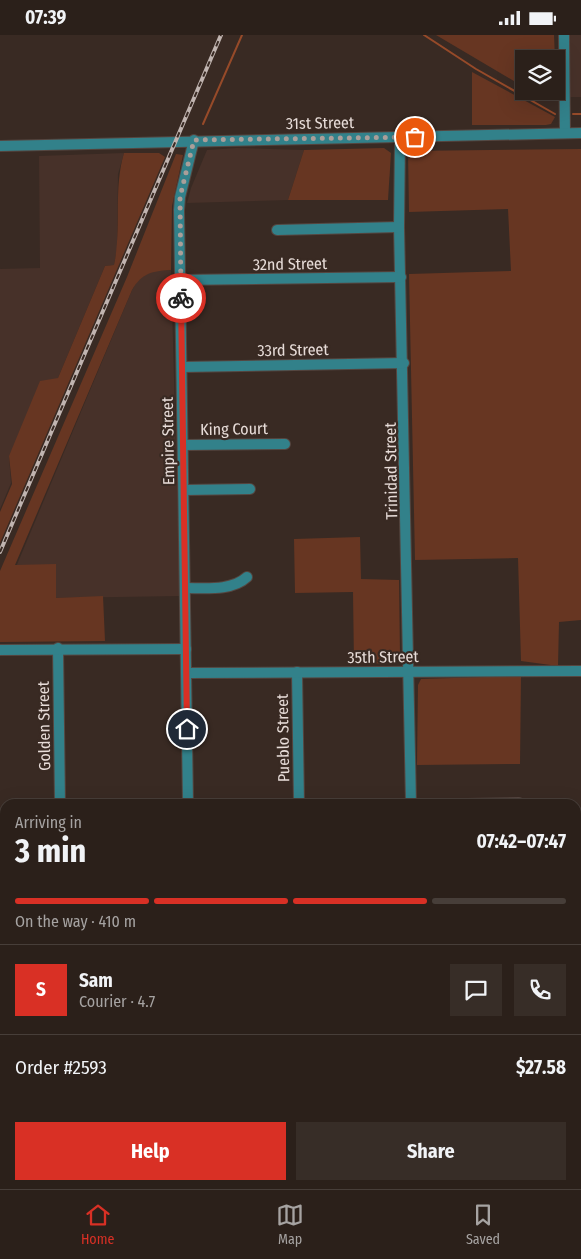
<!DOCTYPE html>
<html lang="en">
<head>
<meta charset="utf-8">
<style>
	body { margin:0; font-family:"Fira Sans Condensed",sans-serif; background:#372d27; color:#f1f3f6; height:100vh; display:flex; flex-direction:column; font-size:19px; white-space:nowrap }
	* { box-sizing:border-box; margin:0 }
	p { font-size:16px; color:#a6a3a2 }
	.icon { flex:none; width:28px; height:28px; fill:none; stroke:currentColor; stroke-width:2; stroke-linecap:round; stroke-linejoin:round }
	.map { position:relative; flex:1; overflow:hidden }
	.sheet { position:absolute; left:0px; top:764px; width:581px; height:391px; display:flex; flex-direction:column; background:#2b201a; border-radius:15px 15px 0 0; box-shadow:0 5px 20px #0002,0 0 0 1px #473e39 }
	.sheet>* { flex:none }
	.controls { position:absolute; left:515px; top:15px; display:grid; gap:10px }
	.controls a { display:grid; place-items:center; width:50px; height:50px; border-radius:0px; background:#2b201a; box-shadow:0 5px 20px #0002,0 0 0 1px #473e39; font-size:25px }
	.pin { position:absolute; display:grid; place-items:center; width:42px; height:42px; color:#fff; margin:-21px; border:2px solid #fff; border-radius:50%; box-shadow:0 1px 5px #0007 }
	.courier { position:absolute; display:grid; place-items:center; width:50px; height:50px; margin:-25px; border:4px solid #d93025; border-radius:50%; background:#fff; color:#222; box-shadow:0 1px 6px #0007 }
	.overview em { font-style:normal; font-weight:700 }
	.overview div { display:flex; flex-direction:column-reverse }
	.overview { display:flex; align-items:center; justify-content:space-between; height:85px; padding:0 15px }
	h1 { font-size:32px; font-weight:700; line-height:38px }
	.bar { display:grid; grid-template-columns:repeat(4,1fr); gap:8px 5px; align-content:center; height:60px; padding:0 15px }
	.bar i { height:6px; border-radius:4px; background:#473e39 }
	.bar .active { background:#d93025 }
	.bar p { grid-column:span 4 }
	.line { display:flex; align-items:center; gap:12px; padding:0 15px; border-top:1px solid #473e39 }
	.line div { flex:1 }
	.round { display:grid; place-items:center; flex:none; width:52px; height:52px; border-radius:0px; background:#372d27 }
	.cta { display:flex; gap:10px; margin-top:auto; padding:10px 15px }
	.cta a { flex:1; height:58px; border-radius:0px; background:#d93025; color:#fff; font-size:20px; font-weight:700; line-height:58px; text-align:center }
	.cta a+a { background:#372d27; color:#f1f3f6 }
	.status { display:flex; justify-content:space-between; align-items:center; height:35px; padding:0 25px; background:#2b201a; direction:ltr }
	.status svg { height:14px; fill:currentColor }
	.tab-bar { display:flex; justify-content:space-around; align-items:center; height:70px; border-top:1px solid #473e39; background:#2b201a; font-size:14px; color:#a6a3a2 }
	.tab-bar a { display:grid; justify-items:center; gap:2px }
	.tab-bar .active { color:#d93025 }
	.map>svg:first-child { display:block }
	.built { fill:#473129 }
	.green { fill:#673622 }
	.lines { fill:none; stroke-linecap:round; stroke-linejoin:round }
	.stream { stroke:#964a29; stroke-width:2 }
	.minor-casing { stroke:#554640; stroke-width:12 }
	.major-casing { stroke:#554640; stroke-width:14 }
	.minor { stroke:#32818a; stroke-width:10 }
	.major { stroke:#47d0df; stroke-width:12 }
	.rail-casing { stroke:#c0b4b0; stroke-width:4 }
	.rail { stroke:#392a23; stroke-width:2; stroke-dasharray:5.5; stroke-linecap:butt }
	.done { stroke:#aa9e99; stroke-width:5; stroke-dasharray:0 9 }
	.route { stroke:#d93025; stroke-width:6 }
	.labels { text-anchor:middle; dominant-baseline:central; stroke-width:4.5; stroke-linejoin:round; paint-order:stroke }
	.street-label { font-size:16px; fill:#e7dcd8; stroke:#392a23 }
</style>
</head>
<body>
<div class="status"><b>07:39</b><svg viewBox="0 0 49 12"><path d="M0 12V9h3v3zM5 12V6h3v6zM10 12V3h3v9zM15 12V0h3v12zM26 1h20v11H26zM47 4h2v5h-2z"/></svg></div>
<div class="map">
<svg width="581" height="1154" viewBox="0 0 581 1154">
	<rect width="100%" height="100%" fill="#392a23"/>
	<g class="built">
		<rect x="570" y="0" width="11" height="62"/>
		<polygon points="237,113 304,115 288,165 187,168 191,153 207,115"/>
		<polygon points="124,118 118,139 117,214 114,230 105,231 58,343 9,421 11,448 0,474 0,234 40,233 39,121"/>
		<polygon points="171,235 180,561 56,563 16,532 132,255 138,245 151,236"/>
	</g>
	<g class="green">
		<polygon points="436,0 554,0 555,24 524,24 524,52"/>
		<polygon points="472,37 555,82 551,89 546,90 472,90"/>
		<polygon points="384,113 391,118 388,165 288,165 304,115"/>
		<polygon points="581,114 581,585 559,587 558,631 521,626 518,523 415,525 409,239 511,236 508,174 409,177 408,116"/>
		<path d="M124,118H159L165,122L0,508V477L12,449L9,421L40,346L58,343L105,231L114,230C122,193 113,155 124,118Z"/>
		<path d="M176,119L183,120L172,171L171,235C152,236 142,238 132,255L15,530L56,529V563L103,561L105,606L0,607V536L127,242Z"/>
		<polygon points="360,502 361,544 399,545 400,621 399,625 394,628 354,629 353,557 295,558 294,504"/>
		<polygon points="521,641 520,729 417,730 418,650 421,644"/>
	</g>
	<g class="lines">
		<g class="stream">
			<polyline points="424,0 476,34 555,79"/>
			<polyline points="573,79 581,79"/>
			<polyline points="203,89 242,0"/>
		</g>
		<defs>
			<g id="minor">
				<polyline points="564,0 565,98"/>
				<polyline points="400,102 399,192 411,769"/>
				<polyline points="0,111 581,98"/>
				<polyline points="277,195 399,192"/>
				<polyline points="180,245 401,242"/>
				<polyline points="182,332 404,328"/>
				<polyline points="184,410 285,409"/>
				<polyline points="184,455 250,454"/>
				<path d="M186,553C206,553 232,556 247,542"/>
				<polyline points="58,613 60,769"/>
				<polyline points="0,615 186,614"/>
				<polyline points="297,637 299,769"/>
				<polyline points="186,638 581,636"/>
				<polyline points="188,769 179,175 180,162 194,105"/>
				<polyline points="467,769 519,768"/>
				<polyline points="0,782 5,782"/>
				<polyline points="0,1121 5,1121"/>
				<polyline points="66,1150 66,1154"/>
				<polyline points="195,1150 195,1154"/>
				<polyline points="308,1150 308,1154"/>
				<polyline points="466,1150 466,1154"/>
				<polyline points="544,1150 544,1154"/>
			</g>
			<g id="major">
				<polyline points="576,943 581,942"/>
				<polyline points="0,951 5,951"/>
			</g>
		</defs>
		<use href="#minor" class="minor-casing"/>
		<use href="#major" class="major-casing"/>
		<use href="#minor" class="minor"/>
		<use href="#major" class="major"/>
		<defs>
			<polyline id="rail" points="0,517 221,0"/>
		</defs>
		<use href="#rail" class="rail-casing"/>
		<use href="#rail" class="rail"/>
	</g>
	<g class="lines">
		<polyline class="done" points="181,263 180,162 194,105 415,102"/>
		<polyline class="route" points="181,263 187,694"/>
	</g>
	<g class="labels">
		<g class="street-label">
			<text transform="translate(320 88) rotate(-1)">31st Street</text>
			<text transform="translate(290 229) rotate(-1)">32nd Street</text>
			<text transform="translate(293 315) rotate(-1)">33rd Street</text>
			<text transform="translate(234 394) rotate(-1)">King Court</text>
			<text transform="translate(168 406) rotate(-91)">Empire Street</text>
			<text transform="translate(391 436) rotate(-91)">Trinidad Street</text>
			<text transform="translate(383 622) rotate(-1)">35th Street</text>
			<text transform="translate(44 691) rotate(-91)">Golden Street</text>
			<text transform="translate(283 703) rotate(-91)">Pueblo Street</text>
		</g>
	</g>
</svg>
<div class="controls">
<a><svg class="icon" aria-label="layers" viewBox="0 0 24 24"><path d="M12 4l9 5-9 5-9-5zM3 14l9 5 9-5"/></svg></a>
</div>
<div class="pin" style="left:415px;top:102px;background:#ea580c"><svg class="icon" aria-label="bag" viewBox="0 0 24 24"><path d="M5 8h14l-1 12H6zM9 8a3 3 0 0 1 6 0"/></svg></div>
<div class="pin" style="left:187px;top:694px;background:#1f2937"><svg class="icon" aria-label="home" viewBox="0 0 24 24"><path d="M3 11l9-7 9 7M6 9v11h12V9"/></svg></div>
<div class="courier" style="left:181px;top:263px"><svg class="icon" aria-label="bike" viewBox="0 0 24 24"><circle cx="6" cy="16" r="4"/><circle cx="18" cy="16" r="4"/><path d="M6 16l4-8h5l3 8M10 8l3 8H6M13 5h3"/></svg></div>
<section class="sheet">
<div class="overview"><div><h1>3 min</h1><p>Arriving in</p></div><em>07:42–07:47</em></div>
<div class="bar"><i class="active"></i><i class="active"></i><i class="active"></i><i></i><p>On the way · 410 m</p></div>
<div class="line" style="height:90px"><b class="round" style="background:#d93025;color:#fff">S</b><div><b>Sam</b><p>Courier · 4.7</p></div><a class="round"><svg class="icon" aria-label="chat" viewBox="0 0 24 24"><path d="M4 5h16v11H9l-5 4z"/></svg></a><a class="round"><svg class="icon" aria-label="phone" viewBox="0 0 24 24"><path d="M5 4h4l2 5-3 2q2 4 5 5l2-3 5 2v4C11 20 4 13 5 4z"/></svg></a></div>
<div class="line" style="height:65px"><div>Order #2593</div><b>$27.58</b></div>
<div class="cta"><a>Help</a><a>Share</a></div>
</section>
</div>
<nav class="tab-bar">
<a class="active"><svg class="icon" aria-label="home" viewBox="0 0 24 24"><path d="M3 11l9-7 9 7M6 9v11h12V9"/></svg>Home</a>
<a><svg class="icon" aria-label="map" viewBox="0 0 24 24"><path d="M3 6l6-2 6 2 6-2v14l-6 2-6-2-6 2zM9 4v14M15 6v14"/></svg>Map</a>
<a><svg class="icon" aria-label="saved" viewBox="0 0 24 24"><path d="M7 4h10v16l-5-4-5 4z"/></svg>Saved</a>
</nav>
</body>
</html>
